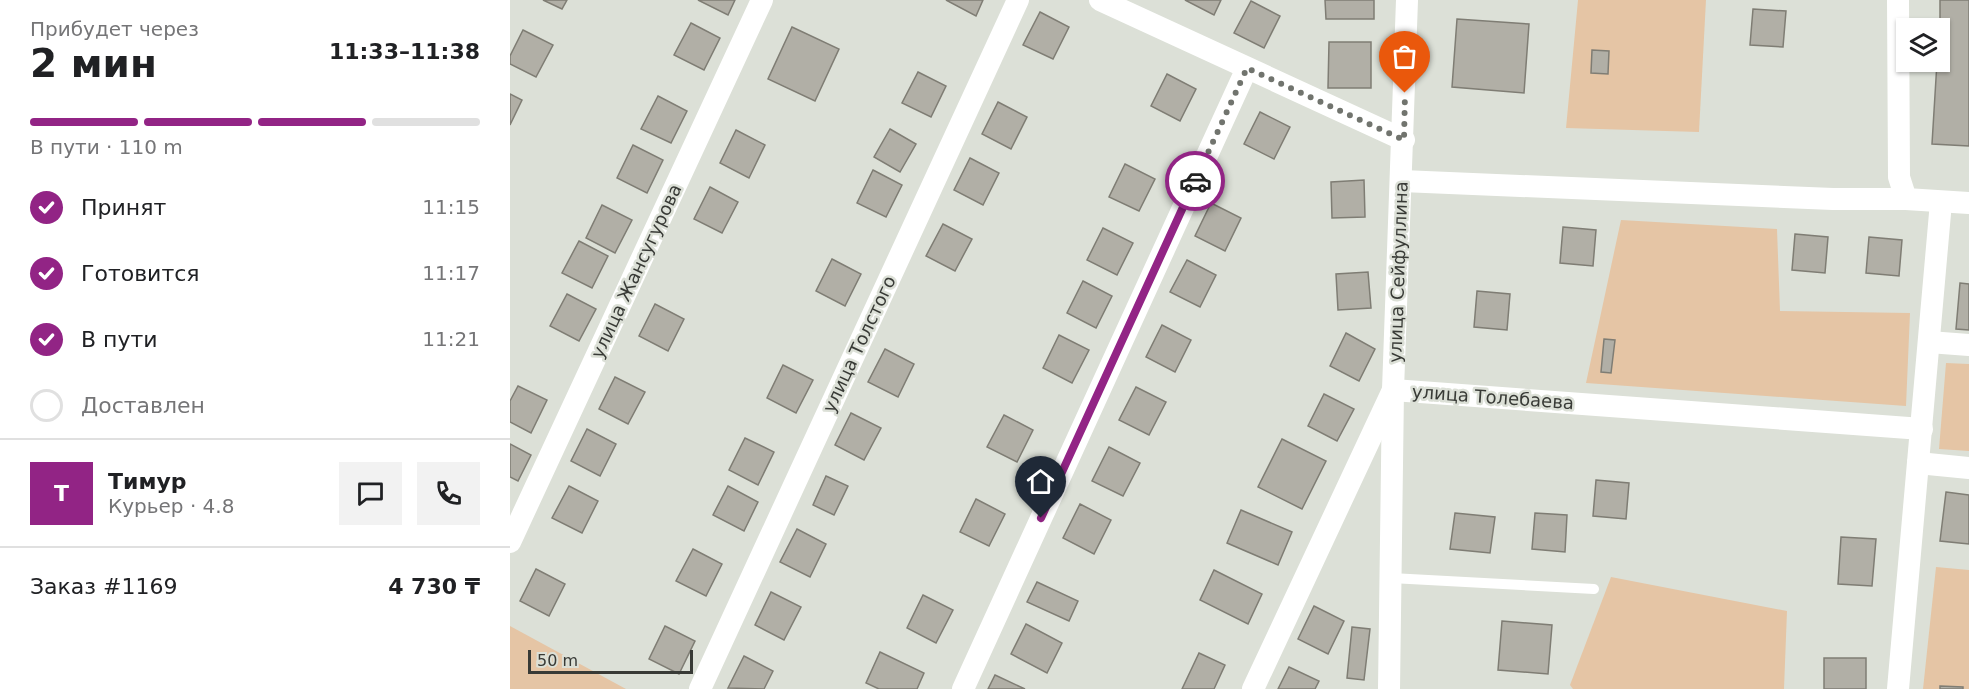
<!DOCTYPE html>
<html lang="ru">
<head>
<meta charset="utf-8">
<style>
	body { margin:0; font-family:"DejaVu Sans",sans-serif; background:#f2f2f2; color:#202124; height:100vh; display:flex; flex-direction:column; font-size:22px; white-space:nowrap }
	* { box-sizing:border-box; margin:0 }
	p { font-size:20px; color:#757577 }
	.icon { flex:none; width:33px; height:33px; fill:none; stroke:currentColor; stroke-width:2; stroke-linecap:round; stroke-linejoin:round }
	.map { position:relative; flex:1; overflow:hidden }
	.drawer { display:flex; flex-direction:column; background:#fff; width:510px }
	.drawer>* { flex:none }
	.controls { position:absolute; left:1386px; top:18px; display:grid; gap:12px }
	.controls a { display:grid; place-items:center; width:54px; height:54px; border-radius:0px; background:#fff; box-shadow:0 2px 4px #0004; font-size:30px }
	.scale { position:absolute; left:18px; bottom:15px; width:165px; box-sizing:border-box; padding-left:6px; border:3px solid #383a36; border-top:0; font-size:16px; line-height:21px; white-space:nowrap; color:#383a36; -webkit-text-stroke:4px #dce0d7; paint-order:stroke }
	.pin { position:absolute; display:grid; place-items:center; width:51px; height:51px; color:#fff; margin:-62px -26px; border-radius:50% 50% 50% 0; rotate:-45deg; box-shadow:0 0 6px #0007 }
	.pin .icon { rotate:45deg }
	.courier { position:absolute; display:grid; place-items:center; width:60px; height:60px; margin:-30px; border:4px solid #922485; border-radius:50%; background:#fff; color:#222; box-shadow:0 2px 8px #0007 }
	.overview em { font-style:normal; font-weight:700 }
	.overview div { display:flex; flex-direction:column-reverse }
	.overview { display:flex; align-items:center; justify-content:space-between; height:102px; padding:0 30px }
	h1 { font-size:39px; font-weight:700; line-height:45px }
	.bar { display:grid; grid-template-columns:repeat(4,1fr); gap:9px 6px; align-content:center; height:72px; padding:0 30px }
	.bar i { height:8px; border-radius:4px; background:#e0e0e0 }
	.bar .on { background:#922485 }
	.bar p { grid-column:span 4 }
	.line { display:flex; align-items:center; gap:15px; padding:0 30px; border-top:2px solid #e0e0e0 }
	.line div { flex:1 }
	.round { display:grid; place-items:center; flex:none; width:63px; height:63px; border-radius:0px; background:#f2f2f2 }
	ol { padding:0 30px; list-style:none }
	li { display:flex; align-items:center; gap:18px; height:66px }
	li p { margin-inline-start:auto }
	li .icon { padding:6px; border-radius:50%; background:#922485; color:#fff; stroke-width:4 }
	li:last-child { color:#757577 }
	li i { width:33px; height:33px; border:3px solid #e0e0e0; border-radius:50% }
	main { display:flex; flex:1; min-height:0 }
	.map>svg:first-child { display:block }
	.green { fill:#e5c5a5 }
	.building { fill:#b1afa6; stroke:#7f7d74; stroke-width:1.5 }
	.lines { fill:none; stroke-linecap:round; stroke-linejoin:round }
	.lane { stroke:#fff; stroke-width:10 }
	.street { stroke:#fff; stroke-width:22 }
	.done { stroke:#71746e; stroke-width:6; stroke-dasharray:0 10.8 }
	.route { stroke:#922485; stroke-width:8 }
	.labels { text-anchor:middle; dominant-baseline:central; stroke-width:5; stroke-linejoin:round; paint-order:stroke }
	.street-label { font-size:18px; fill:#383a36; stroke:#dce0d7 }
</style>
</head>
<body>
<main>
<section class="drawer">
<div class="overview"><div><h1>2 мин</h1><p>Прибудет через</p></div><em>11:33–11:38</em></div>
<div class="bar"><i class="on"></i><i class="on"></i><i class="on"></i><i></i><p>В пути · 110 m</p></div>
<ol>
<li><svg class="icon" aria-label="check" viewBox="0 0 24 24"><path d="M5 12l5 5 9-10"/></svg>Принят<p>11:15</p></li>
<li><svg class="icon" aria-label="check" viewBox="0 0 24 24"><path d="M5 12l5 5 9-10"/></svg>Готовится<p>11:17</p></li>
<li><svg class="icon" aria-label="check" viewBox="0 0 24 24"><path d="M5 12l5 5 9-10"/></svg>В пути<p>11:21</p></li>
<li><i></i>Доставлен</li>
</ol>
<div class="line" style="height:108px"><b class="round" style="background:#922485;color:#fff">Т</b><div><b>Тимур</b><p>Курьер · 4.8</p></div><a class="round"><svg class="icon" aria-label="chat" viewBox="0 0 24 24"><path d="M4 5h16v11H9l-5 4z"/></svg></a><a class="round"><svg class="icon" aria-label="phone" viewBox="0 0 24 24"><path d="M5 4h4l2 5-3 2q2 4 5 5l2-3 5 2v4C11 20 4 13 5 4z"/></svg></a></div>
<div class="line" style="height:78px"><div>Заказ #1169</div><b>4 730 ₸</b></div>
</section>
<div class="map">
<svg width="1459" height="689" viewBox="0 0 1459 689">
	<rect width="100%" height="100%" fill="#dce0d7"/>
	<g class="green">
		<polygon points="1068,0 1196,0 1189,132 1056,128"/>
		<polygon points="1111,220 1267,229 1270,311 1400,313 1396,406 1076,383"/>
		<polygon points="1436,363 1459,364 1459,451 1429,449"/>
		<polygon points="1426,567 1459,570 1459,689 1413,689"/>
		<polygon points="1101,577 1277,611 1274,689 1063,689 1060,685"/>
		<polygon points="0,626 116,689 0,689"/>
	</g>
	<g class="building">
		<polygon points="33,0 57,0 52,9"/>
		<polygon points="188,0 225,0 218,15"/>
		<polygon points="436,0 473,0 466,16"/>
		<polygon points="675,0 711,0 704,15"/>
		<polygon points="815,0 864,0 864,19 816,19"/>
		<polygon points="1430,0 1459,0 1459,146 1422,144 1427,62 1430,62"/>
		<polygon points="741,1 770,16 754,48 724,33"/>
		<polygon points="1243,9 1276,11 1273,47 1240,45"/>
		<polygon points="530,12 559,27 543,59 513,45"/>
		<polygon points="947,19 1019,24 1014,93 942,87"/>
		<polygon points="181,23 210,38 194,70 164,55"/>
		<polygon points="282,27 329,49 305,101 258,79"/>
		<polygon points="13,30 43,45 26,77 0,64 0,56"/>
		<polygon points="819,42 861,42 861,88 818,88"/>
		<polygon points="1082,50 1099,51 1098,74 1081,73"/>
		<polygon points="408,72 436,86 421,117 392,103"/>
		<polygon points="657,74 686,89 670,121 641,106"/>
		<polygon points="0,94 12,100 0,125"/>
		<polygon points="148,96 177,111 161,143 131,129"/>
		<polygon points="488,102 517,117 501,149 472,134"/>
		<polygon points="750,112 780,127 764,159 734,144"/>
		<polygon points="380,129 406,144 390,172 364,157"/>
		<polygon points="226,130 255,145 239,178 210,163"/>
		<polygon points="123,145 153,160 137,193 107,178"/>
		<polygon points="460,158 489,173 473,205 444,190"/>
		<polygon points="615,164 645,179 629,211 599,197"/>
		<polygon points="363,170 392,185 376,217 347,203"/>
		<polygon points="854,180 855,217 822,218 821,182"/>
		<polygon points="200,187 228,202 212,233 184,219"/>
		<polygon points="701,203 731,218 715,251 685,236"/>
		<polygon points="92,205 122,220 105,253 76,238"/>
		<polygon points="433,224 462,239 445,271 416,256"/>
		<polygon points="1053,227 1086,230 1083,266 1050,263"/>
		<polygon points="593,228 623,243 607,275 577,260"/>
		<polygon points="1285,234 1318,237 1315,273 1282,270"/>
		<polygon points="1359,237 1392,240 1389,276 1356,273"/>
		<polygon points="69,241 98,256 82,288 52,273"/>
		<polygon points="322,259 351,274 335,306 306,291"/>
		<polygon points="677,260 706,275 690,307 660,292"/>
		<polygon points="858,272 861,308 828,310 826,274"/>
		<polygon points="573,281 602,296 586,328 557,313"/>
		<polygon points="1450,283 1459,284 1459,330 1446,329"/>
		<polygon points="967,291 1000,294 997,330 964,327"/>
		<polygon points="57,294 86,309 69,341 40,326"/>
		<polygon points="145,304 174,319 158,351 129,336"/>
		<polygon points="652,325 681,340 665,372 636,357"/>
		<polygon points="836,333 865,349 849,381 820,366"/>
		<polygon points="549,335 579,350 562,383 533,368"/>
		<polygon points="1094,339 1105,340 1101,373 1091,372"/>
		<polygon points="375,349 404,364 388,397 358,382"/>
		<polygon points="273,365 303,380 286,413 257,398"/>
		<polygon points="105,377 135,392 118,424 89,409"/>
		<polygon points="8,386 37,400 21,433 0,422 0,401"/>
		<polygon points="626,387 656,402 639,435 609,420"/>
		<polygon points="814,394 844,409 827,441 798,426"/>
		<polygon points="341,413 371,428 354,460 325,445"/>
		<polygon points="494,415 523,430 507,462 477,447"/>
		<polygon points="77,429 106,444 90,476 61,461"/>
		<polygon points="235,438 264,452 248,485 219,470"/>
		<polygon points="772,439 816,461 792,509 748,487"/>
		<polygon points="0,444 21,455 8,481 0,477"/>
		<polygon points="599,447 630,463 613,496 582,481"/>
		<polygon points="316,476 338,486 324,515 303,505"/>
		<polygon points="1086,480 1119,483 1116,519 1083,516"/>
		<polygon points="59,486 88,501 72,533 42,518"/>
		<polygon points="218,486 248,502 234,531 203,515"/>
		<polygon points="1436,492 1459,495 1459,544 1430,541"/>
		<polygon points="466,499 495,514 479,546 450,532"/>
		<polygon points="570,504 601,520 584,554 553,538"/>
		<polygon points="731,510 782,532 768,565 717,543"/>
		<polygon points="945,513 985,517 980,553 940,549"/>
		<polygon points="1025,513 1057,515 1055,552 1022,549"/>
		<polygon points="287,529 316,544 300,577 270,562"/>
		<polygon points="1331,537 1366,539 1362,586 1328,584"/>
		<polygon points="183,549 212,564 196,596 166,581"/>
		<polygon points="26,569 55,584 39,616 10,601"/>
		<polygon points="704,570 752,594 738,624 690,600"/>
		<polygon points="527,582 568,601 559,621 517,602"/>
		<polygon points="261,592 291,607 274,640 245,625"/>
		<polygon points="413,595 443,610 426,643 397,628"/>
		<polygon points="804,606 834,621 818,654 788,639"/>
		<polygon points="992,621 1042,625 1038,674 988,670"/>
		<polygon points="516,624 552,643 537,673 501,654"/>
		<polygon points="155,626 185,641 169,674 139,659"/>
		<polygon points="842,627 860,629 854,680 837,678"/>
		<polygon points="370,652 414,673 407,689 369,689 356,683"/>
		<polygon points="689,653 715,665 704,689 672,689"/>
		<polygon points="234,656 263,671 254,689 218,688"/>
		<rect x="1314" y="658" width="42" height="31"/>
		<polygon points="779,667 809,681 805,689 768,689"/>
		<polygon points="485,675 515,689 478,689"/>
		<polygon points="1430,686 1453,687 1453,689 1430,689"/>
	</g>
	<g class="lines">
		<polyline class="lane" points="881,578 1084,589"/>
		<g class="street">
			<polyline points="590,0 894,140"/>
			<polyline points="1388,0 1389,177 1396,199 1459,203"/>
			<polyline points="892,181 1323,199 1396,199"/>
			<polyline points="1419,342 1459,345"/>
			<polyline points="1408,463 1459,468"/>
			<polyline points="0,542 252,0"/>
			<polyline points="190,689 508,0"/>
			<polyline points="453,689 737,68"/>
			<polyline points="743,689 883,390 1412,429"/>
			<polyline points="879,689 883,390 897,0"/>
			<polyline points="1388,689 1431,202"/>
		</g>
	</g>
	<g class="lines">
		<polyline class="done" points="685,181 737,68 894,140 895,93"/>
		<polyline class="route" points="531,518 685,181"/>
	</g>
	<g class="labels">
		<g class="street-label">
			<text transform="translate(126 271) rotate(-65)">улица Жансугурова</text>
			<text transform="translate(888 272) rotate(-88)">улица Сейфуллина</text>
			<text transform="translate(349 344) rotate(-65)">улица Толстого</text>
			<text transform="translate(983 397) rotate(4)">улица Толебаева</text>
		</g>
	</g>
</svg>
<div class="controls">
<a><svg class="icon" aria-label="layers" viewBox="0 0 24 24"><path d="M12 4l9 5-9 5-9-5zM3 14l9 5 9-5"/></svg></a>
</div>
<div class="scale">50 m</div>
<div class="pin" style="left:895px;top:93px;background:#ea580c"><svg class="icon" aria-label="bag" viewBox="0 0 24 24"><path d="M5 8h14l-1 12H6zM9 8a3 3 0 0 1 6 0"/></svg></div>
<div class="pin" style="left:531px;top:518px;background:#1f2937"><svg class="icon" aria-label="home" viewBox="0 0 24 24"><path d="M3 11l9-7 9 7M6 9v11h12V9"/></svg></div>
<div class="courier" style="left:685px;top:181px"><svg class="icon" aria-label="car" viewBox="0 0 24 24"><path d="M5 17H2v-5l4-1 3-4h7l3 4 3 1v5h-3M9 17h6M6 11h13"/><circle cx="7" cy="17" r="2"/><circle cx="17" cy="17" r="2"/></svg></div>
</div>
</main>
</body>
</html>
